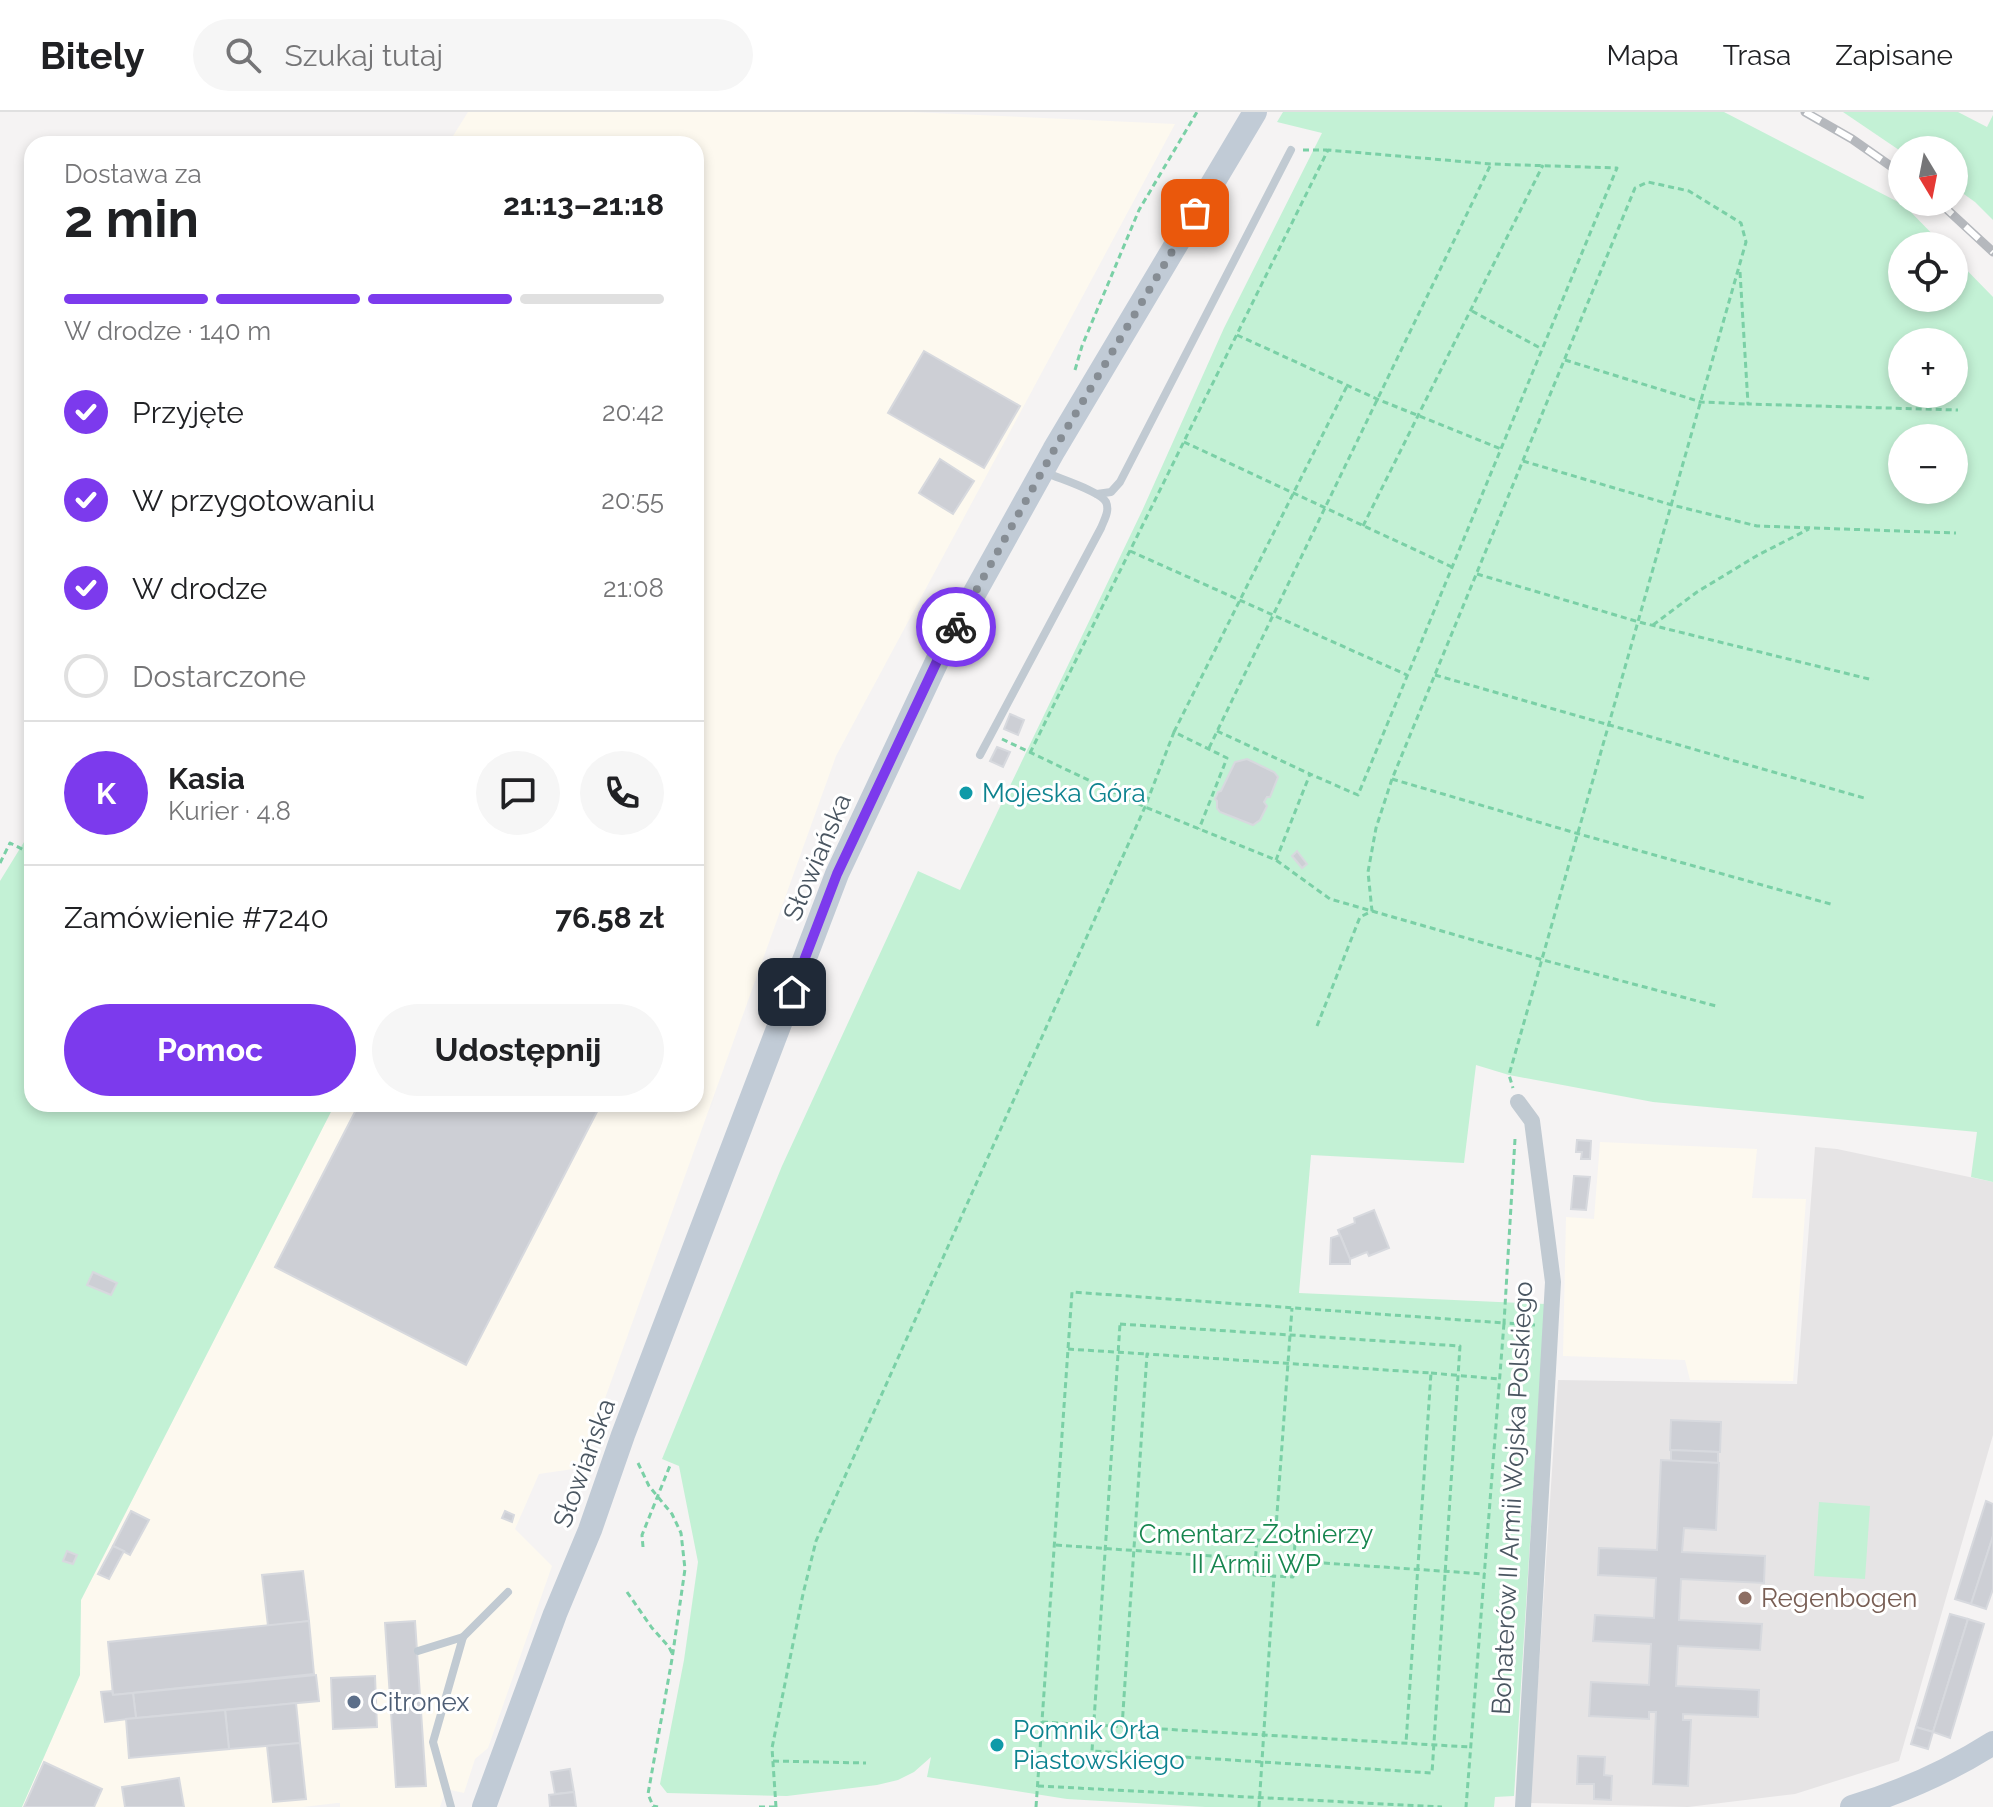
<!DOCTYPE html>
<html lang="pl">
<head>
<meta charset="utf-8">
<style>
	body { margin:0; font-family:Raleway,sans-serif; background:#f6f6f6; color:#202124; height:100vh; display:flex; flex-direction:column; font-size:30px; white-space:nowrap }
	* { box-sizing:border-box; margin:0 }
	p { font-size:26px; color:#757577 }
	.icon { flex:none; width:44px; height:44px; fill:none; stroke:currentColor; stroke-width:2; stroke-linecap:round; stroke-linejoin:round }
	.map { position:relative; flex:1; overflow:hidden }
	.sheet { position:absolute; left:24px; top:24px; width:680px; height:976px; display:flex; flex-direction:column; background:#fff; border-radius:24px; box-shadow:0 4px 12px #0003 }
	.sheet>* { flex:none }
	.needle { width:52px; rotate:170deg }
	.buttons { position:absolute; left:1888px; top:24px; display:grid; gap:16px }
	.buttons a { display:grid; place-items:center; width:80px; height:80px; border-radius:50%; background:#fff; box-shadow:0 4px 12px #0003; font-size:40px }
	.pin { position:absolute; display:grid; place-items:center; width:68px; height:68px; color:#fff; margin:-34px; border-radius:16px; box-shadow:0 4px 12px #0006 }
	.courier { position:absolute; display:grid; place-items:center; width:80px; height:80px; margin:-40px; border:6px solid #7c3aed; border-radius:50%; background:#fff; color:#222; box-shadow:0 2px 10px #0007 }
	.head em { font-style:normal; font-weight:700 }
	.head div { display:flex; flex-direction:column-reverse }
	.head { display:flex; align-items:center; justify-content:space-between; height:136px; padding:0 40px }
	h1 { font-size:52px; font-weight:700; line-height:60px }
	.bar { display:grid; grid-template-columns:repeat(4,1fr); gap:12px 8px; align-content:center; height:96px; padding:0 40px }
	.bar i { height:10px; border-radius:6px; background:#e0e0e0 }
	.bar .selected { background:#7c3aed }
	.bar p { grid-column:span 4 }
	.line { display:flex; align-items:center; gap:20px; padding:0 40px; border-top:2px solid #e0e0e0 }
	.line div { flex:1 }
	.round { display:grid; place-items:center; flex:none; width:84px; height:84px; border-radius:42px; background:#f6f6f6 }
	ol { padding:0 40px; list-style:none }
	li { display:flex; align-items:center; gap:24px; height:88px }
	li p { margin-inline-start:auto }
	li .icon { padding:8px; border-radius:50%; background:#7c3aed; color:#fff; stroke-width:4 }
	li:last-child { color:#757577 }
	li i { width:44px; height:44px; border:4px solid #e0e0e0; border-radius:50% }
	.cta { display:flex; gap:16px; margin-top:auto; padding:16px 40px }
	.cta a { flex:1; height:92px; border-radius:48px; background:#7c3aed; color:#fff; font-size:32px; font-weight:700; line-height:92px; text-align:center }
	.cta a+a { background:#f6f6f6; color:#202124 }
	header { display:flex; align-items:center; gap:48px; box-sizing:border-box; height:112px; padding:0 40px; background:#fff; border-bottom:2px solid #e0e0e0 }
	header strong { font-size:38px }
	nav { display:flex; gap:44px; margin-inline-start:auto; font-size:28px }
	.search { width:560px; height:72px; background:#f6f6f6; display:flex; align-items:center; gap:20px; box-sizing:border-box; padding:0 28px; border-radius:44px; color:#757577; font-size:30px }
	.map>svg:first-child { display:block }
	.commercial { fill:#fdf9ef }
	.education { fill:#e6e4e5 }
	.green { fill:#c3f1d5; fill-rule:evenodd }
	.building { fill:#cdcfd5; stroke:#d7d9de; stroke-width:2 }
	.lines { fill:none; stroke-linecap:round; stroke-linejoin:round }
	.path { stroke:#7ad0a6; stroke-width:3; stroke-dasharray:6 4; stroke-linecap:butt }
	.lane { stroke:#c1cad2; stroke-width:8 }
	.street { stroke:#c1cad2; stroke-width:16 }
	.secondary { stroke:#c1cbd6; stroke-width:24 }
	.rail-casing { stroke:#b5b8bd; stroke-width:9 }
	.rail { stroke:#fff; stroke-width:6; stroke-dasharray:18; stroke-linecap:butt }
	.done { stroke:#868d94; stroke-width:8; stroke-dasharray:0 14.4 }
	.route { stroke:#7c3aed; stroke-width:10 }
	.culture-dot { fill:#0f9aa8; stroke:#fff; stroke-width:3 }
	.education-dot { fill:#8d6e63; stroke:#fff; stroke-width:3 }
	.service-dot { fill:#5c6f8a; stroke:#fff; stroke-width:3 }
	.labels { text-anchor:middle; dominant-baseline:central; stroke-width:6; stroke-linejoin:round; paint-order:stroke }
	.culture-label { font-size:26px; fill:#0d838f; stroke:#fff; text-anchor:start }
	.street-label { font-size:26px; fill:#4a5661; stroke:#fff }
	.park-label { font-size:26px; fill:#17864f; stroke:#fff }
	.education-label { font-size:26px; fill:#785e54; stroke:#fff; text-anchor:start }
	.service-label { font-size:26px; fill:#4e5e75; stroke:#fff; text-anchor:start }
</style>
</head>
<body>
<header>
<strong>Bitely</strong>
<div class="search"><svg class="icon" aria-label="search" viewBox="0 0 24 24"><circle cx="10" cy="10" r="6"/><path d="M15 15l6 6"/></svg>Szukaj tutaj</div>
<nav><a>Mapa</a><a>Trasa</a><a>Zapisane</a></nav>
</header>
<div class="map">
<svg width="1993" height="1695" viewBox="0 0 1993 1695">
	<rect width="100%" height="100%" fill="#f5f3f3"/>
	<g class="commercial">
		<polygon points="468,0 912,0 1175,12 836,644 580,1356 539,1362 515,1417 552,1454 488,1636 475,1647 464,1681 446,1677 440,1695 340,1695 340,1691 337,1691 303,1695 22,1695 80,1563 81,1488 335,992 696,992 696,32 448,32"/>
		<polygon points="1600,1030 1757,1037 1752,1086 1806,1087 1793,1269 1690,1268 1685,1248 1563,1244 1566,1105 1594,1107"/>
	</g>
	<polygon class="education" points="1815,1035 1837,1037 1993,1070 1993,1323 1899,1649 1795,1682 1688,1695 1530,1691 1558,1268 1797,1272"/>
	<g class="green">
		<path d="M1283,0H1724L1904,93L1944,134H1902V186H1954V145L1993,185V1070L1971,1065L1977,1020L1653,990L1509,963L1476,953L1464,1051L1311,1043L1299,1181L1545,1192L1514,1684L1495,1685L1494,1695H1205L1067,1687L927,1665L931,1645L914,1660L898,1668L877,1673L787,1684L667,1681L660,1672L684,1548L698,1450L679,1354L662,1347L782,1054L918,759L960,778L1142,399L1224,216L1322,21L1277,10ZM1902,230H1954V282H1902ZM1902,326H1954V378H1902Z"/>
		<polygon points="1843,0 1958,0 1987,15 1993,3 1993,108 1975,90 1954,75 1954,38 1902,38 1902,40"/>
		<polygon points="32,717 32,992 335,992 81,1488 80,1563 22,1695 0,1695 0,769"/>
		<polygon points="1819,1390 1870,1394 1865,1467 1814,1464"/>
	</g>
	<g class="building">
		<polygon points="924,239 1020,294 984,356 888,301"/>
		<polygon points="940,347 974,369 953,402 919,381"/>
		<polygon points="1010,602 1024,608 1018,623 1004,617"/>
		<polygon points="997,635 1010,640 1003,655 990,649"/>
		<polygon points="1247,647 1274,660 1278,665 1270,685 1267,685 1264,690 1267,694 1260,708 1253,713 1220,700 1217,696 1217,689 1215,687 1218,680 1221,679 1235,650"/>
		<polygon points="1297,739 1307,752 1302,756 1292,744"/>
		<polygon points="359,992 601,992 466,1253 275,1155"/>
		<polygon points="1577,1028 1591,1029 1590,1047 1581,1047 1582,1040 1576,1040"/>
		<polygon points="1574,1064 1590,1065 1586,1098 1571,1097"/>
		<polygon points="1374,1098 1389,1136 1369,1144 1367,1140 1350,1147 1338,1118 1355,1111 1354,1106"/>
		<polygon points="1340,1123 1350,1147 1350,1152 1330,1152 1331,1126"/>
		<polygon points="93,1160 117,1171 111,1183 87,1173"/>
		<polygon points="1671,1308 1721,1310 1720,1340 1670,1338"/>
		<polygon points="1671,1338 1718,1340 1718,1351 1671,1349"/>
		<polygon points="1661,1348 1719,1351 1716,1418 1684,1416 1682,1440 1765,1444 1764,1471 1681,1467 1679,1508 1762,1512 1760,1538 1678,1534 1676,1574 1759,1578 1758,1605 1683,1602 1683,1608 1691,1608 1688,1674 1653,1672 1656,1600 1649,1600 1649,1607 1589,1604 1591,1570 1649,1573 1651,1532 1593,1529 1595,1503 1654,1506 1656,1466 1598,1463 1599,1436 1657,1438"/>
		<polygon points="1986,1389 1993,1392 1993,1424 1971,1492 1955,1487"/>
		<polygon points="131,1399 149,1408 130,1443 113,1434"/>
		<polygon points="505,1399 514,1403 512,1410 502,1406"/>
		<polygon points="1993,1424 1993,1477 1986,1497 1971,1492"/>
		<polygon points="113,1434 124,1439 109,1467 98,1462"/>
		<polygon points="67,1439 77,1443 73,1452 63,1449"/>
		<polygon points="303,1459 309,1509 268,1514 262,1463"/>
		<polygon points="1950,1502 1968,1507 1933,1620 1916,1615"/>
		<polygon points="1968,1507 1984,1512 1950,1626 1933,1620"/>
		<polygon points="309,1509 314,1562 113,1583 108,1530"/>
		<polygon points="415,1509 426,1674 396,1675 385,1511"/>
		<polygon points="316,1563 319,1589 136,1606 133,1581"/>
		<polygon points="375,1564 377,1615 333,1617 331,1566"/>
		<polygon points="112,1579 113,1583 133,1581 136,1606 105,1610 101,1580"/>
		<polygon points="296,1591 300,1631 229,1637 225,1598"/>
		<polygon points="225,1598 229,1637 129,1646 126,1607"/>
		<polygon points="1916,1615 1933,1620 1928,1637 1911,1632"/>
		<polygon points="300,1631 306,1687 273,1690 267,1634"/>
		<polygon points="1578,1644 1605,1645 1604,1663 1612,1664 1611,1688 1594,1687 1594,1672 1577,1672"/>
		<polygon points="44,1650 102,1677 94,1695 24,1695"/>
		<polygon points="570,1657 574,1680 555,1682 551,1660"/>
		<polygon points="179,1666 184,1695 125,1695 122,1675"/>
		<polygon points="574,1680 576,1695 550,1695 549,1683"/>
	</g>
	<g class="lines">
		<g class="path">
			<polyline points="1303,38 1327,38"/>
			<polyline points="1740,160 1748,292 1958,298"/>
			<polyline points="1472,199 1542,237"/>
			<polyline points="1237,223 1377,287 1501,337"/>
			<polyline points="1565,248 1701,290 1747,292"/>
			<polyline points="1075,258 1082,234 1139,98 1197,0"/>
			<polyline points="1184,330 1452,455"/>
			<polyline points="1523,349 1672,393 1757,414 1956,421"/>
			<polyline points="1363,414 1543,53"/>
			<polyline points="1130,439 1407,563"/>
			<polyline points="1477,462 1639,510 1873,568"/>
			<polyline points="1653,513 1697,480 1758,443 1809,417"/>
			<polyline points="1435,563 1864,686"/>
			<polyline points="1217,619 1310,662"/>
			<polyline points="1174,620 1347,274"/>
			<polyline points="1002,627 1145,695 1276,748 1330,787 1543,848 1716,894"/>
			<polyline points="1209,636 1491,52"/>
			<polyline points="1030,641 1328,38 1491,52 1617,56 1358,683 1310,662 1276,748"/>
			<polyline points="1392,667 1579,722 1834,793"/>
			<polyline points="0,751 10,731 32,742"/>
			<polyline points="1317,914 1360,805 1372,799 1368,760 1376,716 1392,667 1635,76 1648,70 1689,79 1741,111 1746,130 1509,963 1513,976"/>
			<polyline points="1515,1027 1504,1211 1535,1213"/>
			<polygon points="1120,1212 1460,1234 1432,1661 1092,1639"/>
			<polyline points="1068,1237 1147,1242"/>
			<polyline points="1431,1261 1499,1267"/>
			<polyline points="638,1351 649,1374 672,1402 681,1421 685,1457 672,1547 648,1682 653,1694 658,1695"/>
			<polygon points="1257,1428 1295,1430 1293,1465 1254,1463"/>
			<polyline points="1275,1429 1292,1196"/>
			<polyline points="1056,1433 1255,1447"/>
			<polyline points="643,1435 642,1423 671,1351"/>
			<polyline points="1294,1449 1485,1462"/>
			<polyline points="627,1480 652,1516 669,1535 673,1543"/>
			<polyline points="1042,1610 1470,1635"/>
			<polyline points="1122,1615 1147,1242 1431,1261 1406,1631"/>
			<polyline points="773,1649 866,1651"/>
			<polyline points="1038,1674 1442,1695"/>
			<polyline points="759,1695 776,1695"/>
			<polyline points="776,1695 772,1636 803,1482 816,1429 1145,695 1174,620 1227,646 1199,717"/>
			<polyline points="1036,1695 1072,1180 1504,1211 1466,1695"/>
			<polyline points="1259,1695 1274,1464"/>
		</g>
		<g class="lane">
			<polyline points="1097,382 1111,380 1120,370 1291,38"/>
			<path d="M980,643L1101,416C1104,408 1110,399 1106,390C1100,379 1060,367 1047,361"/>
			<polyline points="418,1539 463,1525"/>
			<polyline points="451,1695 433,1630 463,1525 508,1480"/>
		</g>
		<polyline class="street" points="1518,990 1532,1009 1553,1170 1523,1695"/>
		<g class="secondary">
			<polyline points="484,1695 555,1502 590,1418 623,1323 837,762 939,545 1054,338 1255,0"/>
			<path d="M1852,1695C1902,1680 1949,1659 1993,1631"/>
		</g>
		<defs>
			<g id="rail">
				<polyline points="1805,0 1852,27 1902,62"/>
				<polyline points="1939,90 1993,140"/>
			</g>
		</defs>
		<use href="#rail" class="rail-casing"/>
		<use href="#rail" class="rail"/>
	</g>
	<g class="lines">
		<polyline class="done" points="956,515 1054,338 1195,101"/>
		<polyline class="route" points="792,880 837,762 939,545 956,515"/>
	</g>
	<g class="culture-dot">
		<circle cx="966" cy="681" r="8"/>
		<circle cx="997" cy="1633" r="8"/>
	</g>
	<circle class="education-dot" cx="1745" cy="1486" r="8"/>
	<circle class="service-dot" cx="354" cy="1590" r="8"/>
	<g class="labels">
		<g class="culture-label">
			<text x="982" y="681">Mojeska Góra</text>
			<text x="1013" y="1618">Pomnik Orła<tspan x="1013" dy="30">Piastowskiego</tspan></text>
		</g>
		<g class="street-label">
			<text transform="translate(817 745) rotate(-67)">Słowiańska</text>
			<text transform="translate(584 1351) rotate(-70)">Słowiańska</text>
			<text transform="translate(1512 1386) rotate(-87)">Bohaterów II Armii Wojska Polskiego</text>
		</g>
		<g class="park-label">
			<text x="1256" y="1422">Cmentarz Żołnierzy<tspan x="1256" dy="30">II Armii WP</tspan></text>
		</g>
		<g class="education-label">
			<text x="1761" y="1486">Regenbogen</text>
		</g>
		<g class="service-label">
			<text x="370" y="1590">Citronex</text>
		</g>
	</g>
</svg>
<div class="buttons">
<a><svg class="needle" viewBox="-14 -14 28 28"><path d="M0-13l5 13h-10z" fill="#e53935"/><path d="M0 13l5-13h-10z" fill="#757577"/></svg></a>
<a><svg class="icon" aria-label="locate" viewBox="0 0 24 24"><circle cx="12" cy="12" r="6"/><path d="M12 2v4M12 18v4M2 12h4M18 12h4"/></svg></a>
<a>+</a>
<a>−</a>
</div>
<div class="pin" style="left:1195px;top:101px;background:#ea580c"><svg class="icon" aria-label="bag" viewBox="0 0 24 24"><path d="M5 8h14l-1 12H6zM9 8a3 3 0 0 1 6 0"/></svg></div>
<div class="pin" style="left:792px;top:880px;background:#1f2937"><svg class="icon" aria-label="home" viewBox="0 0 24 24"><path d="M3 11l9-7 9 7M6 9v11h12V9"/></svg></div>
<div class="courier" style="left:956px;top:515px"><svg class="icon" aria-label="bike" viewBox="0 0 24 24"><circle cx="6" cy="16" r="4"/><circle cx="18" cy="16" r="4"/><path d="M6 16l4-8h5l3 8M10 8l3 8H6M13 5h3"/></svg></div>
<section class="sheet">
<div class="head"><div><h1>2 min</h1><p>Dostawa za</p></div><em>21:13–21:18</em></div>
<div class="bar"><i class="selected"></i><i class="selected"></i><i class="selected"></i><i></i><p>W drodze · 140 m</p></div>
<ol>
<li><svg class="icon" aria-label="check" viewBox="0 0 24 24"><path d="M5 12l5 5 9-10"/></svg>Przyjęte<p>20:42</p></li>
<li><svg class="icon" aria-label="check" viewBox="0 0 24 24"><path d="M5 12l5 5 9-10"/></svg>W przygotowaniu<p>20:55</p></li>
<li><svg class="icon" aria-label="check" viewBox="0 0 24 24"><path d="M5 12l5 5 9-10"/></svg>W drodze<p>21:08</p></li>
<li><i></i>Dostarczone</li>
</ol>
<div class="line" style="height:144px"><b class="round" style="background:#7c3aed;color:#fff">K</b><div><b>Kasia</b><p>Kurier · 4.8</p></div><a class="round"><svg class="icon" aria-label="chat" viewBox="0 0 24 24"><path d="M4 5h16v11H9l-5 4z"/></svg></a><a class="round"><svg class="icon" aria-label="phone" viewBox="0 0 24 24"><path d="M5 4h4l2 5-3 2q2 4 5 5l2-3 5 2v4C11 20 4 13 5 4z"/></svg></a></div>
<div class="line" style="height:104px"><div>Zamówienie #7240</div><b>76.58 zł</b></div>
<div class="cta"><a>Pomoc</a><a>Udostępnij</a></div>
</section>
</div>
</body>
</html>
